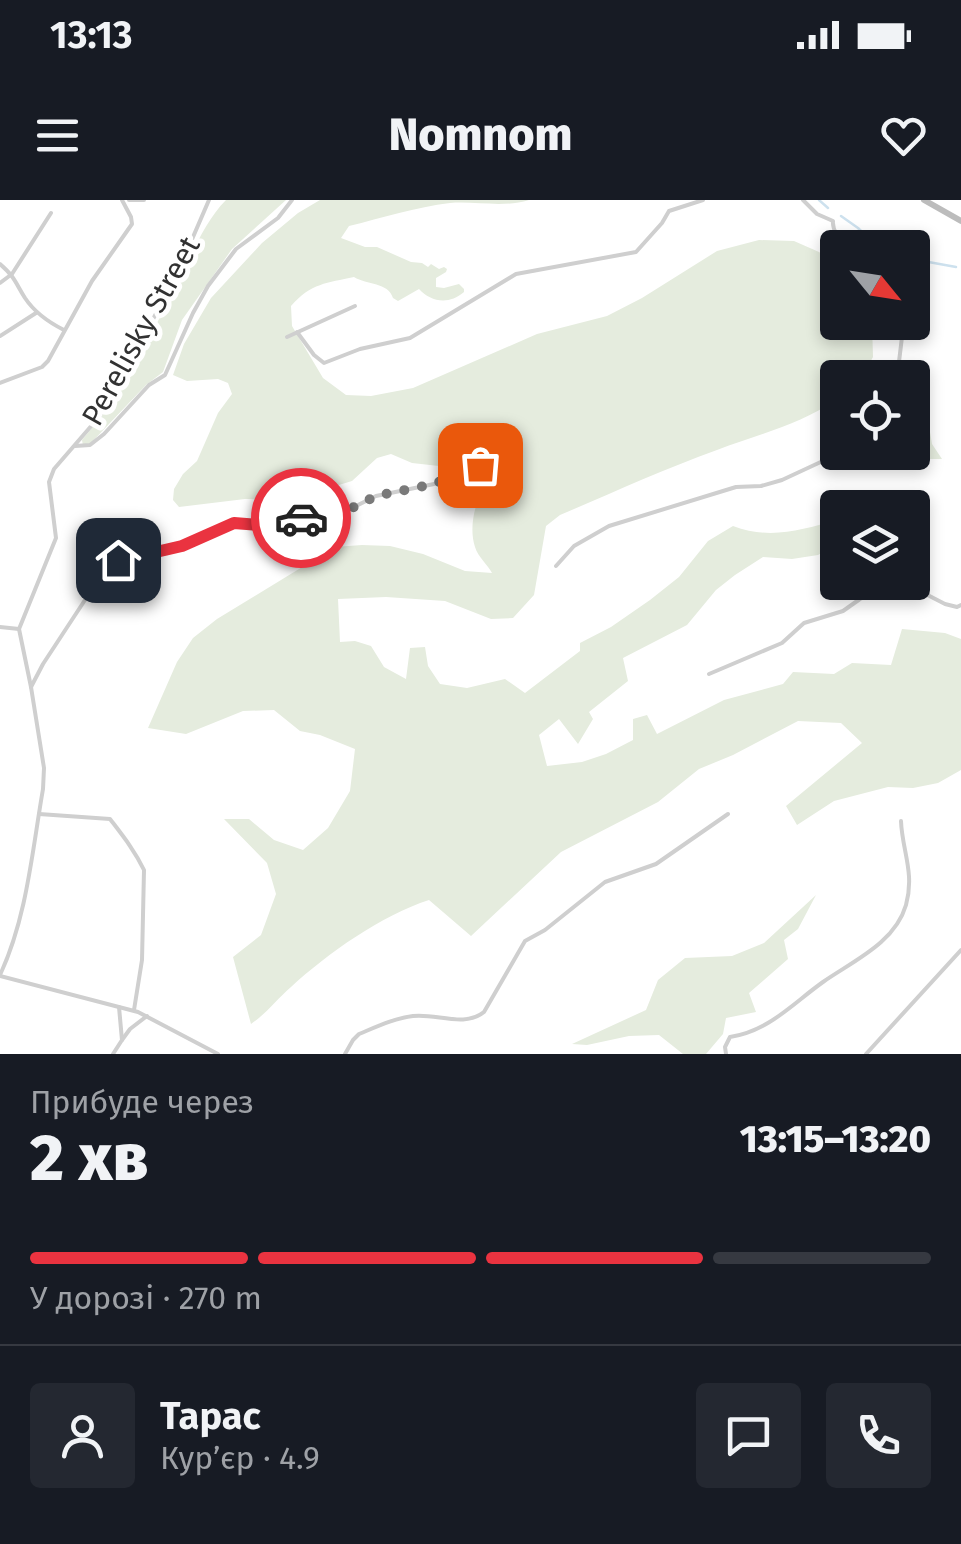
<!DOCTYPE html>
<html lang="uk">
<head>
<meta charset="utf-8">
<style>
	body { margin:0; font-family:"Fira Sans",sans-serif; background:#242831; color:#f1f3f6; height:100vh; display:flex; flex-direction:column; font-size:38px; white-space:nowrap }
	* { box-sizing:border-box; margin:0 }
	p { font-size:32px; color:#9ea1a6 }
	.icon { flex:none; width:55px; height:55px; fill:none; stroke:currentColor; stroke-width:2; stroke-linecap:round; stroke-linejoin:round }
	.map { position:relative; height:854px; overflow:hidden }
	.details { display:flex; flex-direction:column; background:#171b24; flex:1 }
	.details>* { flex:none }
	.needle { width:65px; rotate:120deg }
	.buttons { position:absolute; left:820px; top:30px; display:grid; gap:20px }
	.buttons a { display:grid; place-items:center; width:110px; height:110px; border-radius:10px; background:#171b24; box-shadow:0 5px 15px #0003; font-size:50px }
	.pin { position:absolute; display:grid; place-items:center; width:85px; height:85px; color:#fff; margin:-42px; border-radius:20px; box-shadow:0 5px 15px #0006 }
	.courier { position:absolute; display:grid; place-items:center; width:100px; height:100px; margin:-50px; border:8px solid #ea3340; border-radius:50%; background:#fff; color:#222; box-shadow:0 2px 12px #0007 }
	.summary em { font-style:normal; font-weight:800 }
	.summary div { display:flex; flex-direction:column-reverse }
	.summary { display:flex; align-items:center; justify-content:space-between; height:170px; padding:0 30px }
	h1 { font-size:65px; font-weight:800; line-height:75px }
	.bar { display:grid; grid-template-columns:repeat(4,1fr); gap:15px 10px; align-content:center; height:120px; padding:0 30px }
	.bar i { height:12px; border-radius:8px; background:#363941 }
	.bar .selected { background:#ea3340 }
	.bar p { grid-column:span 4 }
	.line { display:flex; align-items:center; gap:25px; padding:0 30px; border-top:2px solid #363941 }
	.line div { flex:1 }
	.round { display:grid; place-items:center; flex:none; width:105px; height:105px; border-radius:10px; background:#242831 }
	.status { display:flex; justify-content:space-between; align-items:center; height:70px; padding:0 50px; background:#171b24; direction:ltr }
	.status svg { height:28px; fill:currentColor }
	header { display:flex; justify-content:space-between; align-items:center; height:130px; padding:0 30px; background:#171b24; font-size:45px; font-weight:800 }
	.map>svg:first-child { display:block }
	.green { fill:#e5ecde }
	.lines { fill:none; stroke-linecap:round; stroke-linejoin:round }
	.stream { stroke:#cde1ee; stroke-width:2.5 }
	.minor { stroke:#cfcfcf; stroke-width:4 }
	.secondary { stroke:#bcbcbc; stroke-width:6 }
	.done { stroke:#7a7a7a; stroke-width:10; stroke-dasharray:0 18 }
	.route { stroke:#ea3340; stroke-width:12 }
	.labels { text-anchor:middle; dominant-baseline:central; stroke-width:10; stroke-linejoin:round; paint-order:stroke }
	.street-label { font-size:30px; fill:#323232; stroke:#fff }
</style>
</head>
<body>
<div class="status"><b>13:13</b><svg viewBox="0 0 49 12"><path d="M0 12V9h3v3zM5 12V6h3v6zM10 12V3h3v9zM15 12V0h3v12zM26 1h20v11H26zM47 4h2v5h-2z"/></svg></div>
<header><svg class="icon" aria-label="menu" viewBox="0 0 24 24"><path d="M4 6h16M4 12h16M4 18h16"/></svg>Nomnom<svg class="icon" aria-label="heart" viewBox="0 0 24 24"><path d="M12 20l-8-8c-3-5 5-10 8-4 3-6 11-1 8 4z"/></svg></header>
<div class="map">
<svg width="961" height="854" viewBox="0 0 961 854">
	<rect width="100%" height="100%" fill="#fff"/>
	<g class="green">
		<path d="M226,0H286L232,49L182,120L163,172L146,185L90,244L83,246L82,240C122,194 151,135 179,80C192,54 205,21 226,0Z"/>
		<path d="M320,0H529C503,8 476,1 450,3C416,7 382,18 349,26L341,38L365,47H377L411,62L422,63L428,67L431,64L439,69L444,67L447,69L446,72L436,78V87L444,88L459,84L464,89V92C448,106 430,101 419,89L398,101L393,98C388,82 367,85 354,77C327,83 311,83 291,106L292,126L323,178L346,195L371,196L413,188L537,134L607,116L642,98L717,51L759,40L794,41L819,52L837,66L838,122L872,124L873,157L862,177L838,178L837,199C800,225 759,234 717,250C664,269 612,293 560,315L546,326L534,395L513,418L491,419L445,401L386,397L338,399L340,442L355,441L371,446L384,467L406,479L410,448L425,447L428,466L440,484L467,488L505,479L525,493L580,451V443L611,427L650,400L679,377L708,341L733,326C770,340 801,330 837,320V344L818,355L792,359L763,357L735,375L716,390L687,425L623,458L628,481L589,512L593,519L578,544L559,519L539,535L547,566L582,562L606,554L633,540V519L647,515L657,534L724,500L783,484L793,472L834,474L852,463L891,465L902,429L945,433L961,439V570L938,583L913,588L888,587L834,601L797,625L786,606L862,543L841,523L798,521L733,555L699,569L658,602L561,652L471,736L429,700C382,715 328,753 291,787C277,799 267,813 251,824L233,757L261,735L276,694L267,663L224,619H249L274,640L303,650L328,628L350,591L355,549L320,535L300,531L274,510L243,511L186,534L148,528L177,462L193,438L217,419L335,347L362,345L390,346L423,354L465,371L492,373C488,365 478,357 475,347C468,325 476,298 489,278C497,265 510,264 505,246L501,245L467,262L439,266L412,263L391,254L377,258L352,281L289,300L245,299L179,307L173,300L174,289L183,274L197,261L218,213L232,194L228,183L218,179L187,181L173,175L184,144L211,98L262,43L298,13Z"/>
		<polygon points="913,228 930,232 932,244 942,259 912,259 908,253 912,252"/>
		<polygon points="816,695 798,729 784,740 788,759 749,793 756,812 726,818 723,834 706,854 683,854 659,835 629,836 587,845 572,844 646,810 658,780 685,758 732,756 764,743"/>
	</g>
	<g class="lines">
		<g class="stream">
			<polyline points="819,0 828,8"/>
			<polyline points="841,16 858,28 878,48"/>
			<polyline points="912,59 956,67"/>
		</g>
		<g class="minor">
			<polyline points="129,0 144,0"/>
			<path d="M803,0L817,14L833,21C832,31 840,41 846,48"/>
			<path d="M0,64C15,77 15,82 25,98C35,113 48,122 64,130"/>
			<polyline points="0,83 12,74 51,13"/>
			<polyline points="297,132 314,155 324,163 360,149 410,138 516,74 636,52 662,23 669,11 703,0"/>
			<polyline points="0,136 36,113"/>
			<polyline points="287,137 355,106"/>
			<polyline points="897,178 902,137 900,122"/>
			<polyline points="0,183 42,167 48,161 92,81 132,24 131,17 122,0"/>
			<polyline points="75,246 90,245 104,234 149,185 165,175 193,113 208,86 236,49 278,18 292,0"/>
			<polyline points="556,366 574,346 609,326 736,287 761,286 782,280 825,260 850,252"/>
			<polyline points="0,427 19,429"/>
			<polyline points="709,474 782,443 804,423 843,411 860,399 875,392 902,386 914,388 945,404 957,407 961,405"/>
			<polyline points="31,487 43,464 102,374 119,361 135,355 181,345 234,323 274,326 322,311 352,308 376,296 434,284 480,265 503,251"/>
			<path d="M39,614L110,619C123,636 135,651 144,670L142,760L134,810"/>
			<path d="M0,775C27,717 32,652 43,589L44,568L31,487L19,429L56,338L49,282L54,269L99,217L174,81L209,0"/>
			<polyline points="0,776 138,812 218,854"/>
			<polyline points="122,840 130,829 147,816"/>
			<polyline points="113,854 122,840 119,807"/>
			<path d="M345,854L353,840L359,834C376,827 395,818 413,816C436,813 464,828 484,812L525,741L545,730L605,682L656,664L728,614"/>
			<path d="M726,854L725,847L730,837C769,831 792,804 823,782C853,761 895,743 906,705C915,673 902,650 901,621"/>
			<polyline points="866,854 961,750"/>
		</g>
		<polyline class="secondary" points="924,0 961,21"/>
	</g>
	<g class="lines">
		<polyline class="done" points="301,318 322,311 352,308 376,296 434,284 480,265"/>
		<polyline class="route" points="118,360 135,355 156,352 182,346 234,323 274,326 301,318"/>
	</g>
	<g class="labels">
		<g class="street-label">
			<text transform="translate(141 131) rotate(-61)">Perelisky Street</text>
		</g>
	</g>
</svg>
<div class="buttons">
<a><svg class="needle" viewBox="-14 -14 28 28"><path d="M0-13l5 13h-10z" fill="#e53935"/><path d="M0 13l5-13h-10z" fill="#9ea1a6"/></svg></a>
<a><svg class="icon" aria-label="locate" viewBox="0 0 24 24"><circle cx="12" cy="12" r="6"/><path d="M12 2v4M12 18v4M2 12h4M18 12h4"/></svg></a>
<a><svg class="icon" aria-label="layers" viewBox="0 0 24 24"><path d="M12 4l9 5-9 5-9-5zM3 14l9 5 9-5"/></svg></a>
</div>
<div class="pin" style="left:480px;top:265px;background:#ea580c"><svg class="icon" aria-label="bag" viewBox="0 0 24 24"><path d="M5 8h14l-1 12H6zM9 8a3 3 0 0 1 6 0"/></svg></div>
<div class="pin" style="left:118px;top:360px;background:#1f2937"><svg class="icon" aria-label="home" viewBox="0 0 24 24"><path d="M3 11l9-7 9 7M6 9v11h12V9"/></svg></div>
<div class="courier" style="left:301px;top:318px"><svg class="icon" aria-label="car" viewBox="0 0 24 24"><path d="M5 17H2v-5l4-1 3-4h7l3 4 3 1v5h-3M9 17h6M6 11h13"/><circle cx="7" cy="17" r="2"/><circle cx="17" cy="17" r="2"/></svg></div>
</div>
<section class="details">
<div class="summary"><div><h1>2 хв</h1><p>Прибуде через</p></div><em>13:15–13:20</em></div>
<div class="bar"><i class="selected"></i><i class="selected"></i><i class="selected"></i><i></i><p>У дорозі · 270 m</p></div>
<div class="line" style="height:180px"><a class="round"><svg class="icon" aria-label="person" viewBox="0 0 24 24"><circle cx="12" cy="8" r="4"/><path d="M4 21q1-7 8-7t8 7"/></svg></a><div><b>Тарас</b><p>Кур’єр · 4.9</p></div><a class="round"><svg class="icon" aria-label="chat" viewBox="0 0 24 24"><path d="M4 5h16v11H9l-5 4z"/></svg></a><a class="round"><svg class="icon" aria-label="phone" viewBox="0 0 24 24"><path d="M5 4h4l2 5-3 2q2 4 5 5l2-3 5 2v4C11 20 4 13 5 4z"/></svg></a></div>
</section>
</body>
</html>
